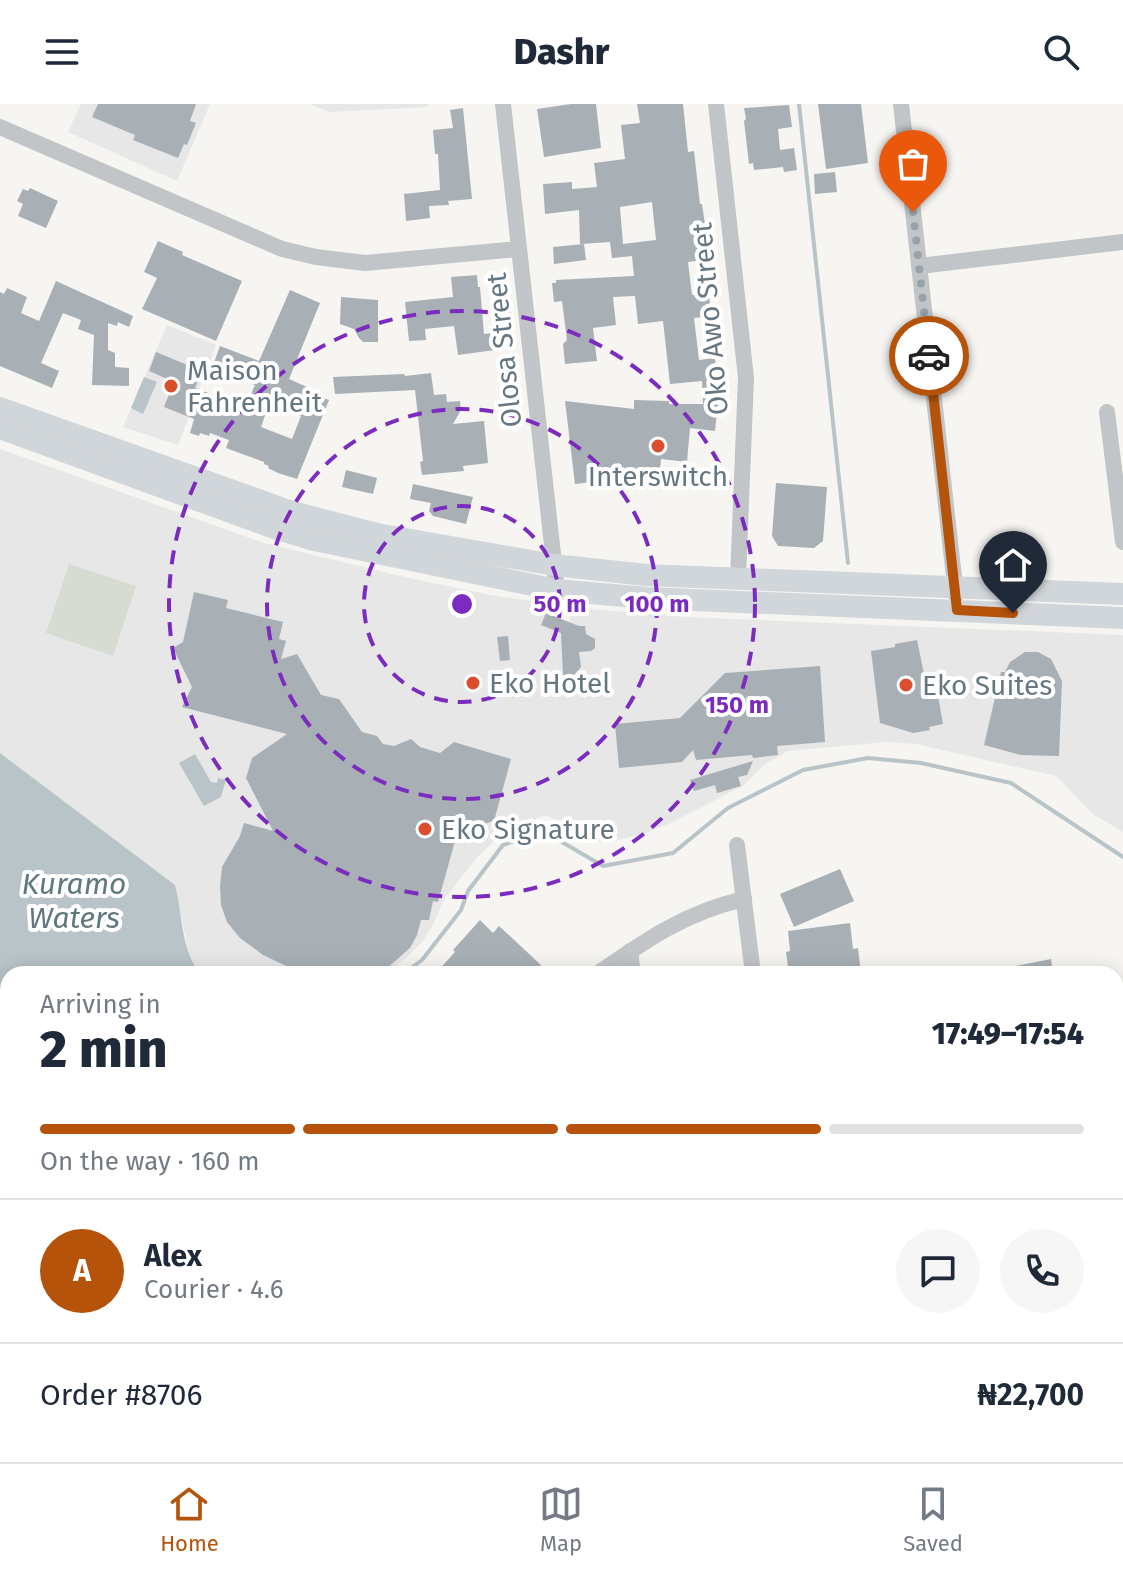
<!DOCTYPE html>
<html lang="en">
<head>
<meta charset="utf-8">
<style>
	body { margin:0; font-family:"Fira Sans",sans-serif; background:#f6f6f7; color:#1f2937; height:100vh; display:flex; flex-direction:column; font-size:30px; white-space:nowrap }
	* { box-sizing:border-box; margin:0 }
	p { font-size:26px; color:#747a83 }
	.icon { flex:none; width:44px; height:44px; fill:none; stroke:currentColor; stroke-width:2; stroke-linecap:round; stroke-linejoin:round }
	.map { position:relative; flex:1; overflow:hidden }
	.drawer { position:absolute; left:0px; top:862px; width:1124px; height:496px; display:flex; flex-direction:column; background:#fff; border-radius:24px 24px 0 0; box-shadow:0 4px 20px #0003 }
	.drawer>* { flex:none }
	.pin { position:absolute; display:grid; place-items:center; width:68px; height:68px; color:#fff; margin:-82px -34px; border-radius:50% 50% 50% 0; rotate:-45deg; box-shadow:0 0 8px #0007 }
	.pin .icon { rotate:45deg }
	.courier { position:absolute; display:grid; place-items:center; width:80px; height:80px; margin:-40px; border:6px solid #b45309; border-radius:50%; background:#fff; color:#222; box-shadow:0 2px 10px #0007 }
	.headline em { font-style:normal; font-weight:800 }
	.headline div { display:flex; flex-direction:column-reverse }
	.headline { display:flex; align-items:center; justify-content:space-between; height:136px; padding:0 40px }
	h1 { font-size:52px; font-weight:800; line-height:60px }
	.bar { display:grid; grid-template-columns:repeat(4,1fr); gap:12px 8px; align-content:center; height:96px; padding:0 40px }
	.bar i { height:10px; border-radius:6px; background:#e0e1e3 }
	.bar .selected { background:#b45309 }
	.bar p { grid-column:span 4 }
	.line { display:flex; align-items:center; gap:20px; padding:0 40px; border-top:2px solid #e0e1e3 }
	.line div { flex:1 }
	.round { display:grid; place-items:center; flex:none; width:84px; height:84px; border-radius:42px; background:#f6f6f7 }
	header { display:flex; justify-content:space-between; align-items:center; height:104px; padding:0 40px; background:#fff; font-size:36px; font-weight:800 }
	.tab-bar { display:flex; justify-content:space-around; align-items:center; height:112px; border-top:2px solid #e0e1e3; background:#fff; font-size:22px; color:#747a83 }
	.tab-bar a { display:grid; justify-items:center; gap:4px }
	.tab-bar .selected { color:#b45309 }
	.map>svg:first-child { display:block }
	.built { fill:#e6e7e6 }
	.green { fill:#d7dcd3 }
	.water { fill:#b8c4c7 }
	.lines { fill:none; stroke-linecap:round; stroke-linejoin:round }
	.stream { stroke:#b8c4c7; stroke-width:4 }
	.building { fill:#a8b0b5; fill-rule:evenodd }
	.minor { stroke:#c1c5c8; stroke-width:16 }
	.secondary { stroke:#d1d6da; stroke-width:22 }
	.done { stroke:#98a3a9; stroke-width:8; stroke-dasharray:0 14.4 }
	.route { stroke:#b45309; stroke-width:10 }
	.ring { fill:none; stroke:#7b2cbf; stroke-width:4; stroke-dasharray:14 10 }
	.poi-dot { fill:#da4d2d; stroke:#fff; stroke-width:3 }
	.labels { text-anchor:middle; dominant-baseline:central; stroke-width:8; stroke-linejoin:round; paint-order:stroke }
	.street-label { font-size:28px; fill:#667782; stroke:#fff }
	.poi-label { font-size:28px; fill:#667782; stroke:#fff; text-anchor:start }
	.water-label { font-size:30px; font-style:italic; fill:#62787f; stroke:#fff }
	.centre { fill:#7b2cbf; stroke:#fff; stroke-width:4 }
	.ring-label { font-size:24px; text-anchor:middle; font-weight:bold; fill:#7b2cbf; stroke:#fff; stroke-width:8; stroke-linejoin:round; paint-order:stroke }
</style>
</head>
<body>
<header><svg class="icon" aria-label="menu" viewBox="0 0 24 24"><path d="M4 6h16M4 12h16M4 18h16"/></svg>Dashr<svg class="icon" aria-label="search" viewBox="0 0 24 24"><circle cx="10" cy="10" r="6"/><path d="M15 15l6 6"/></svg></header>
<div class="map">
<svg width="1123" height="1358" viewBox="0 0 1123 1358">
	<rect width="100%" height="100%" fill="#f6f5f2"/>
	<g class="built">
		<polygon points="81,0 210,0 177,77 68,28"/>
		<polygon points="310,0 428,0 429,3 329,8"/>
		<polygon points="167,221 216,241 178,341 123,323"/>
		<polygon points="0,345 264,439 409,474 491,491 543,499 546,509 569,518 571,512 578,504 684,513 1123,531 1123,728 1093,710 1056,672 916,640 886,638 788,647 764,661 744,681 671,719 643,730 606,739 600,738 570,722 545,711 501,731 479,751 445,794 434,819 422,838 407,853 384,870 201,870 196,865 188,846 175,781 0,649"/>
	</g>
	<polygon class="green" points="69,460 136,482 113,552 46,529"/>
	<g class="water">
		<polygon points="144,273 157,278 143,310 131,304"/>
		<path d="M0,649L175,781C183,810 180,846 201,870H8V1350H289L288,1358H0Z"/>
		<polygon points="195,650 211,678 217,679 218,674 226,676 221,693 204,702 179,659"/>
	</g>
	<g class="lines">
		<g class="stream">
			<polyline points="799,0 848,459"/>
			<polyline points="403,870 422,856 461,806 468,787 503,741 543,727 603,762 673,749 728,704 803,666 868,654 921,659 1011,679 1123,753"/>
		</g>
	</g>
	<g class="building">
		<polygon points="98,0 196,0 190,17 196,19 187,41 184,40 178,54 133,36 135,31 92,13"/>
		<polygon points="571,0 596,0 601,44 544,53 537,5"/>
		<path d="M637,0H683L688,48L694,47L700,100H702L710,155L688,158L692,191L709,189L711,212L694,214L699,256L715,254L719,290L715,327L690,324L687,358L661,355L659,379L611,374L610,380L601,381V377L575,380L565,297L634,305V296L669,297V300H703L702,277L670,280L663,217L638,220L635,192L613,193L616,221L593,224L597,257L565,260L563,240L567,236L562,197L554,198L552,179H556V176L634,172L632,152L612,154L610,138L580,140L579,106L545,110L543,80L572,78V85L597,83L594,59L625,55L621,21L640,19ZM652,98L656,136L623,140L620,103Z"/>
		<polygon points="818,0 861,0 868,59 826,65"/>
		<polygon points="789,1 792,23 778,25 780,46 794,44 797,66 784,68 783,63 754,66 753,59 749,60 744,17 746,15 744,4"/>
		<polygon points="463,4 472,95 448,97 449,101 429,102 430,114 406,117 404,90 440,86 438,50 435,50 433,26 453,24 450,6"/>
		<polygon points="835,68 837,88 815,90 814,70"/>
		<polygon points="30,84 58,97 46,124 18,112 23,100 17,97 23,85 28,87"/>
		<polygon points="158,137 183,148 182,151 242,177 216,237 142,205 157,174 144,168"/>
		<polygon points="584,140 586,156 554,160 553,143"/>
		<polygon points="477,171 478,183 480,183 484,230 492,229 495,246 458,251 454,222 425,225 426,236 409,237 405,198 453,193 451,173"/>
		<polygon points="56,177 133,212 129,223 118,218 117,222 108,219 108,246 115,249 115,263 129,264 129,282 92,281 94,231 78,225 81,216 63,209 41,259 59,267 52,284 0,262 0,188 4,190 7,184 27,193 21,209 39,217"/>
		<path d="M290,186L320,199L289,275L307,283L305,287L329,296L297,375L278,369L268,364L269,362L264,360V358L226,344L229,336L210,329L209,332L200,329L199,332L190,329L194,315L164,303L174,278L149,267L156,248L202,267L195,284L245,303L255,281L212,264L220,242L259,257ZM276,302L301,312L292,335L261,323L268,303L275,306Z"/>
		<polygon points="341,193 378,196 378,238 363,238 359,234 354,225 340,220"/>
		<polygon points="431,269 434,291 446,290 447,298 460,297 461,306 453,320 484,317 488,359 463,362 464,367 422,371 420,358 423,357 415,286 335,290 333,273 404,270 405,272"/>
		<polygon points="346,366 377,374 373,390 342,383"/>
		<polygon points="776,379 827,383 823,437 814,444 778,442 772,432"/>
		<polygon points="413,380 473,393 466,420 433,412 429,407 431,399 410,395"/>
		<polygon points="194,488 228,496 226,504 283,518 279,535 286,537 281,555 297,550 321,591 339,595 362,628 377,632 383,640 394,642 411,635 420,643 440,649 454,638 511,655 494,717 487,719 482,731 470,729 468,734 457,730 438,798 433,797 429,816 421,816 417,831 410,844 387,864 377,870 307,870 297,867 263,851 240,834 227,818 221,801 220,782 222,763 240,732 244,719 273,727 246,674 252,654 287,630 182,603 192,583 173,544 183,538"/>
		<polygon points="546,509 579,522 585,522 586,530 595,535 595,544 591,547 579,548 581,563 574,571 563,571 561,529 541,521"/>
		<polygon points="508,532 510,556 500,557 497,533"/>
		<polygon points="917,536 924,570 934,569 943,620 929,623 930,626 913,629 880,619 871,547 895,543 895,540"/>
		<polygon points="1025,548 1038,548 1051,555 1062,577 1059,652 1021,651 984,641 1001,568 1005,568 1010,558"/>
		<polygon points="820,562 825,638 777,642 778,651 753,654 752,651 696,656 693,646 682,658 619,664 615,620 680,614 725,569"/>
		<polygon points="753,657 747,671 738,673 741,682 717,689 715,681 694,687 690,676"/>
		<polygon points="840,765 854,797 794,823 780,790"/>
		<polygon points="480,816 493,829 499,822 541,861 532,870 435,870 455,848 453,846"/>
		<polygon points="850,819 853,845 858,844 861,870 789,870 786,848 790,847 788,827"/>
		<polygon points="1051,855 1053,870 1002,870 1001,865"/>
	</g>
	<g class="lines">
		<g class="minor">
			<polyline points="503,0 557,486"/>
			<polyline points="716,0 746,274 738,474"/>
			<polyline points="901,0 956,491"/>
			<polyline points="0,23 282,145 316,153 365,159 519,145"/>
			<polyline points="919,162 1123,138"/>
			<polyline points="1107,308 1123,438"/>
			<polyline points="737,741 753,870"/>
			<polyline points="630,847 633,870"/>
			<path d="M597,870C646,836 684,809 744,795"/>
			<polyline points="1116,936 1123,936"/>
			<polyline points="1116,1127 1123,1126"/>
			<polyline points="814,1350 815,1358"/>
			<polyline points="1027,1350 1028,1358"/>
			<polyline points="454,1358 454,1350"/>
		</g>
		<g class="secondary">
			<polyline points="0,304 292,408 377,430 554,461 646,471 1123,490"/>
			<polyline points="0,324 277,425 314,436 557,486 647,494 1123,514"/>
		</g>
	</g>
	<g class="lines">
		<polyline class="done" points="913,108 929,252"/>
		<polyline class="route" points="929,252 957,506 1013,509"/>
	</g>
	<g class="ring">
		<circle cx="462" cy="500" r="98"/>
		<circle cx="462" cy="500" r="195"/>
		<circle cx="462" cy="500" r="293"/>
	</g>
	<g class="poi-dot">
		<circle cx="171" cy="282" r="8"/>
		<circle cx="658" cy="342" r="8"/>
		<circle cx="473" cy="579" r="8"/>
		<circle cx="906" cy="581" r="8"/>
		<circle cx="425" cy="725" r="8"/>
	</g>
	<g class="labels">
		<g class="street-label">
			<text transform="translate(710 215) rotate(-95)">Oko Awo Street</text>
			<text transform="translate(504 246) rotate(-96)">Olosa Street</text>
		</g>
		<g class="poi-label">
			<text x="187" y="266">Maison<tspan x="187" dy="32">Fahrenheit</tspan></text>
			<text x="658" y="372" text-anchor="middle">Interswitch</text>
			<text x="489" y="579">Eko Hotel</text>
			<text x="922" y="581">Eko Suites</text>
			<text x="441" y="725">Eko Signature</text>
		</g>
		<g class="water-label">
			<text x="74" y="780">Kuramo<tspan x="74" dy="34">Waters</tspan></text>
		</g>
	</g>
	<circle cx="462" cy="500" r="12" class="centre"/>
	<g class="ring-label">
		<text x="560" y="508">50 m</text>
		<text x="657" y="508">100 m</text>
		<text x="737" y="609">150 m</text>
	</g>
</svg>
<div class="pin" style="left:913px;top:108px;background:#ea580c"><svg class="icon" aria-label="bag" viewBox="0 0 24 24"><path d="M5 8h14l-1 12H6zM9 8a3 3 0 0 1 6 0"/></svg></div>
<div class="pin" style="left:1013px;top:509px;background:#1f2937"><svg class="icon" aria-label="home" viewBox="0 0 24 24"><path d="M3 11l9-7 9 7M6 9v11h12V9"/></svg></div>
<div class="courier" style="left:929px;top:252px"><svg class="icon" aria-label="car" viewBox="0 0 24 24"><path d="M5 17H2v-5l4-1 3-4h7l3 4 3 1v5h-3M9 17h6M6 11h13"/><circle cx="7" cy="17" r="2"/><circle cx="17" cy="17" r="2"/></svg></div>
<section class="drawer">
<div class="headline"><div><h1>2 min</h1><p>Arriving in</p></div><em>17:49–17:54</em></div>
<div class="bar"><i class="selected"></i><i class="selected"></i><i class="selected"></i><i></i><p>On the way · 160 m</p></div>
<div class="line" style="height:144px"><b class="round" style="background:#b45309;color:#fff">A</b><div><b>Alex</b><p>Courier · 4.6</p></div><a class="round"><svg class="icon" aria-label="chat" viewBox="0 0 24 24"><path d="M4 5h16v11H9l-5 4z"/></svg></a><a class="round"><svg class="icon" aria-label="phone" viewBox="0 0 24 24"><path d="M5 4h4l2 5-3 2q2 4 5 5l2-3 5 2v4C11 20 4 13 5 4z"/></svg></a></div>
<div class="line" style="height:104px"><div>Order #8706</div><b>₦22,700</b></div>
</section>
</div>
<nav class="tab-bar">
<a class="selected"><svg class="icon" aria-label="home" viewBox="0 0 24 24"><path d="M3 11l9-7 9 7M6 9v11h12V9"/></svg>Home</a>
<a><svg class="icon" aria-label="map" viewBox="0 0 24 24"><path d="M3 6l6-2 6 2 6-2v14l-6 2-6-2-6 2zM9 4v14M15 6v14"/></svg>Map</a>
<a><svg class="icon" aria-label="saved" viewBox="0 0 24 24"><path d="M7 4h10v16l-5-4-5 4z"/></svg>Saved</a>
</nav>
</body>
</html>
